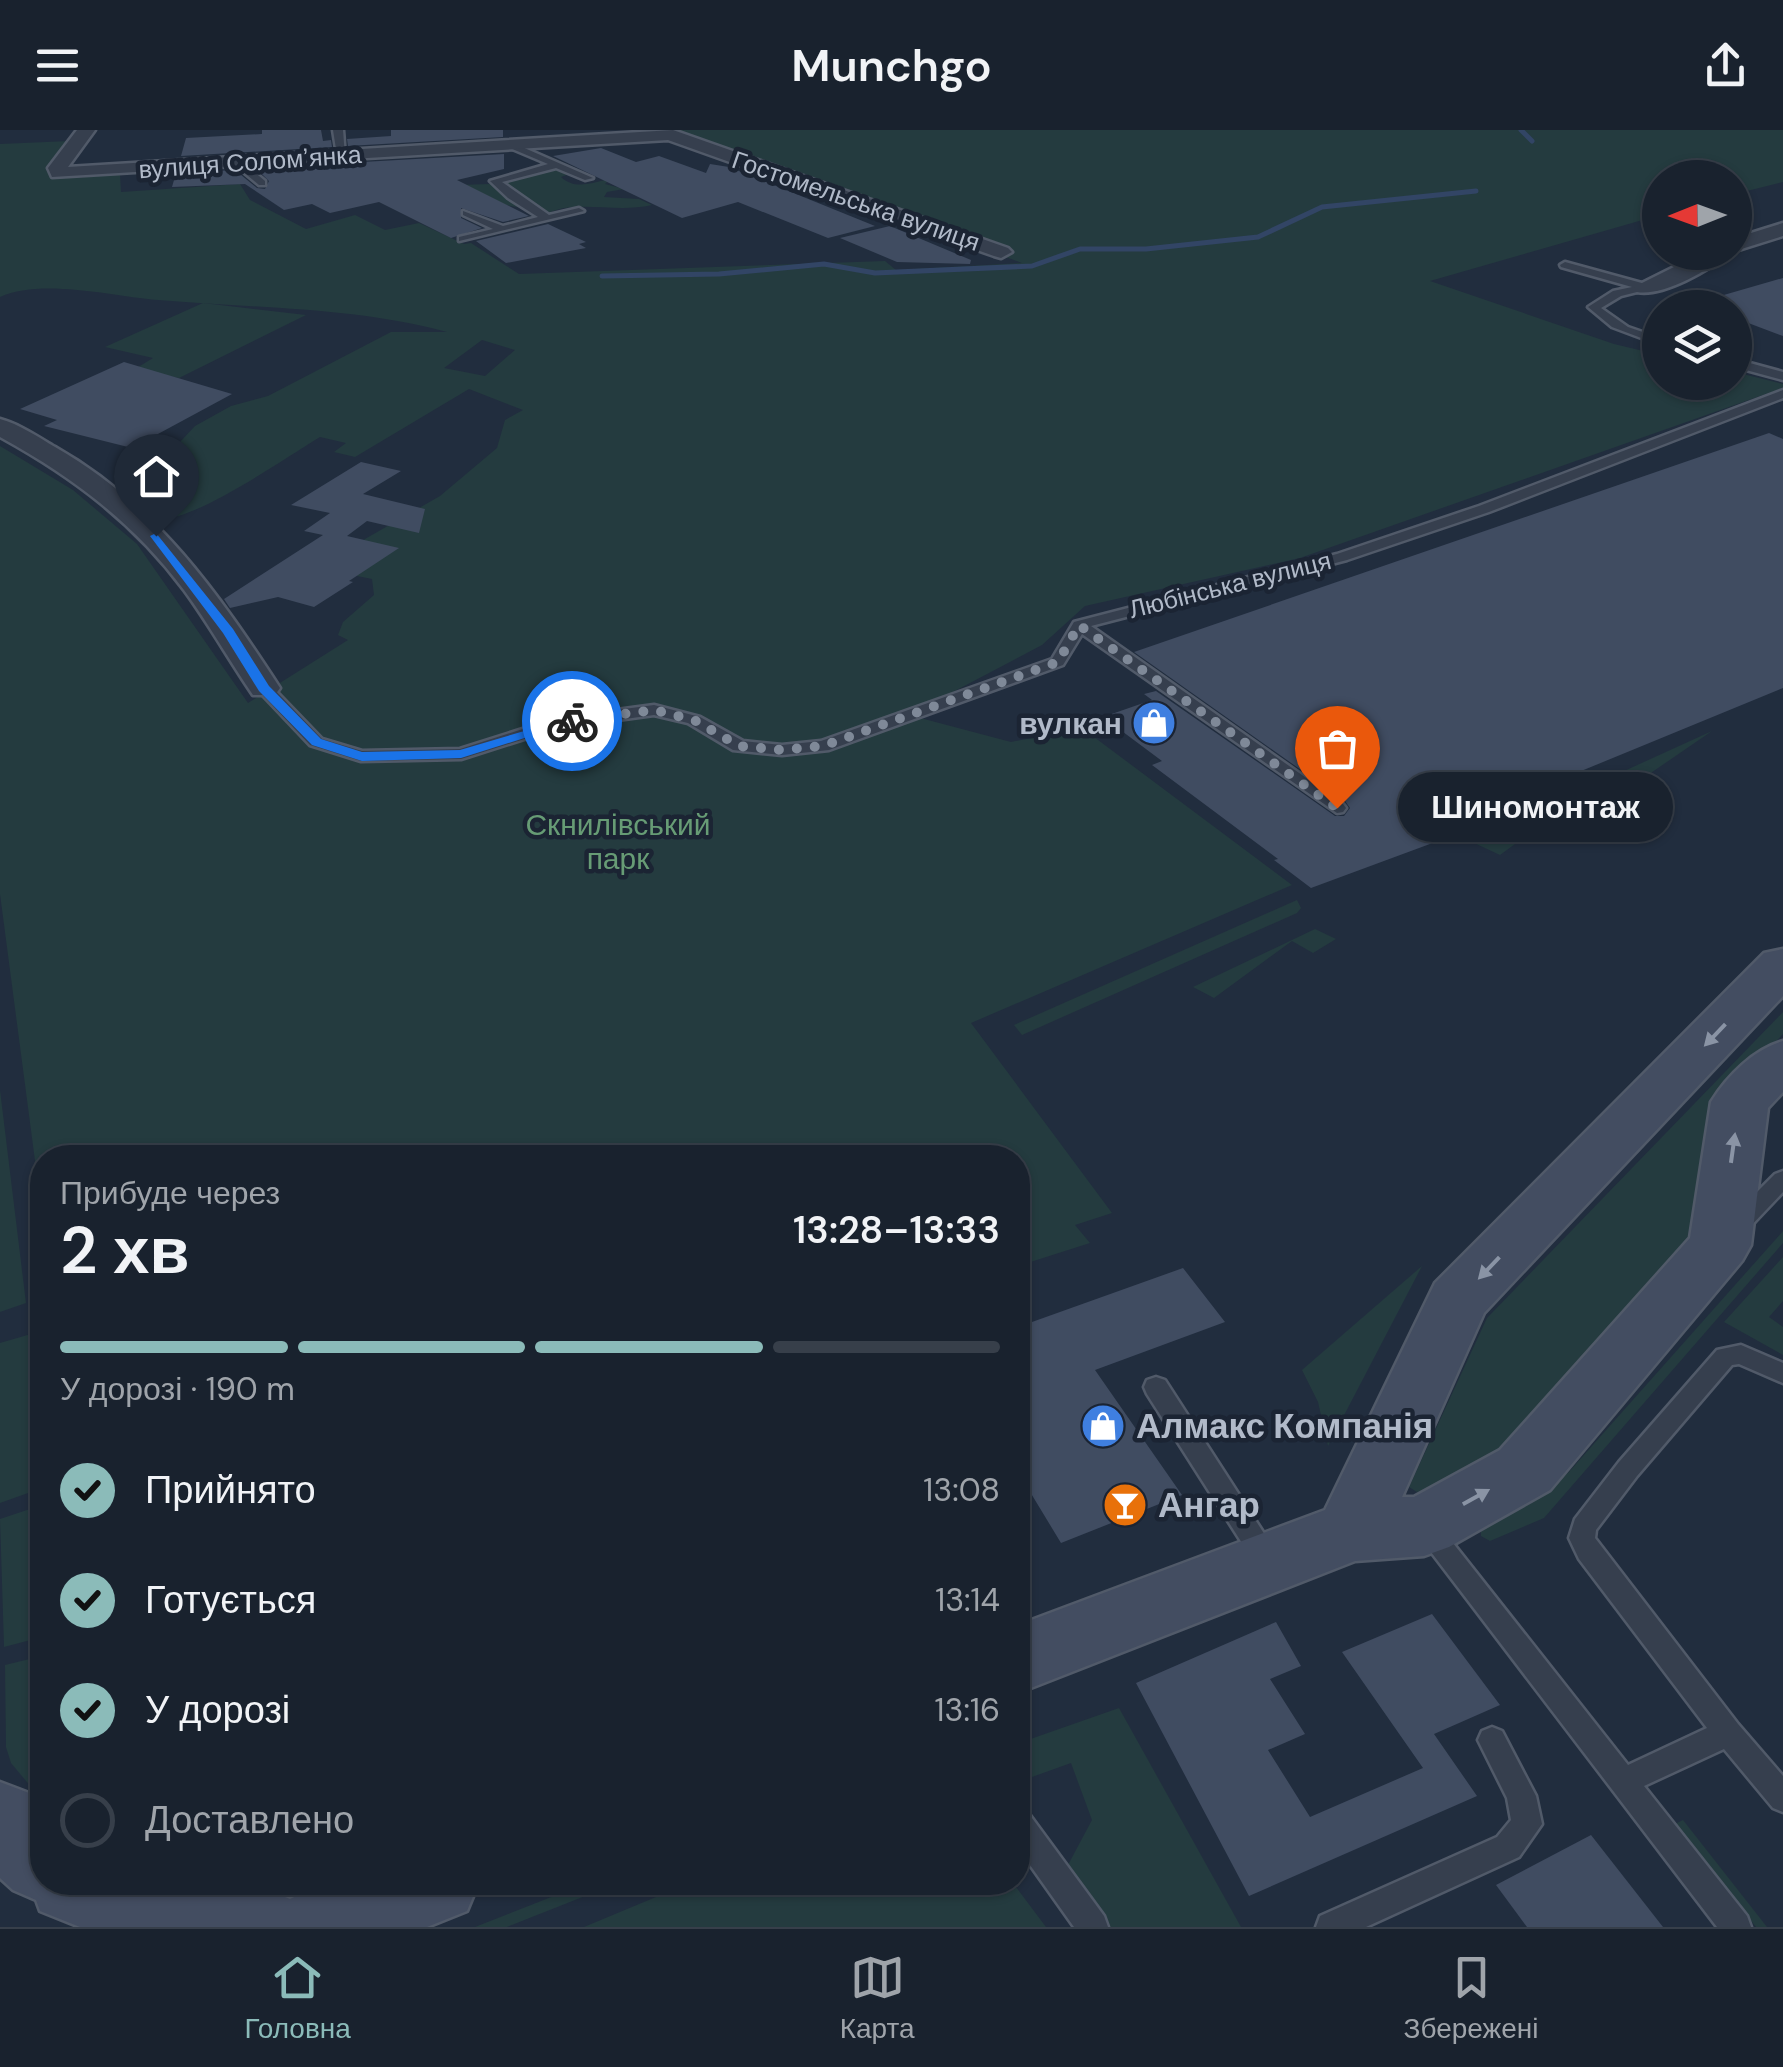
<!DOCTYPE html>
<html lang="uk">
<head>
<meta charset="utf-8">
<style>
	body { margin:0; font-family:"DM Sans",sans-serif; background:#222a36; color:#f1f3f6; height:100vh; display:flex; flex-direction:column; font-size:38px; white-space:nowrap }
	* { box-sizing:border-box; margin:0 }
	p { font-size:32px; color:#9fa4aa }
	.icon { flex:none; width:55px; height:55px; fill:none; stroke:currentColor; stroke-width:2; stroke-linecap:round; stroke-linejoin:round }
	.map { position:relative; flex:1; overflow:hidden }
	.drawer { position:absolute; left:30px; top:1015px; width:1000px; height:750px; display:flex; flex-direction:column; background:#19222e; border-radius:40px; box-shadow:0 2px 8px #0004,0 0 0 2px #373f4a }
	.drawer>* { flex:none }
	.needle { width:65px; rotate:269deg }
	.tools { position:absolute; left:1642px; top:30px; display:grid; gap:20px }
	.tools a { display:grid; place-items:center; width:110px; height:110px; border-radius:50%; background:#19222e; box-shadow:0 2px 8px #0004,0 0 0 2px #373f4a; font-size:50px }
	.pin { position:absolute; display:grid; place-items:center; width:85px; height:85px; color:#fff; margin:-102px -42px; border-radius:50% 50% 50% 0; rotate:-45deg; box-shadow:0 0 10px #0007 }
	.pin .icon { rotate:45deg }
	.courier { position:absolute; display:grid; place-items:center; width:100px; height:100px; margin:-50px; border:8px solid #1a73e8; border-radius:50%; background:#fff; color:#222; box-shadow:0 2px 12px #0007 }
	.bubble { position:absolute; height:70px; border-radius:35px; background:#19222e; box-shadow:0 2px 8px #0004,0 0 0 2px #373f4a; font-size:32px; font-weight:600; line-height:70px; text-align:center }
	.overview em { font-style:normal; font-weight:600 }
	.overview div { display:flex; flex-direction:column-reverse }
	.overview { display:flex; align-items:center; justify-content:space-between; height:170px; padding:0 30px }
	h1 { font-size:65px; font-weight:600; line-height:75px }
	.bar { display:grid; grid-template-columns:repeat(4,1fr); gap:15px 10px; align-content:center; height:120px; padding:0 30px }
	.bar i { height:12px; border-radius:8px; background:#373f4a }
	.bar .selected { background:#8bbbb9 }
	.bar p { grid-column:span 4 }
	ol { padding:0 30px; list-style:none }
	li { display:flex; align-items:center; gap:30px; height:110px }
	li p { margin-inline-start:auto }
	li .icon { padding:10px; border-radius:50%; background:#8bbbb9; color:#111; stroke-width:4 }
	li:last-child { color:#9fa4aa }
	li i { width:55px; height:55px; border:5px solid #373f4a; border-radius:50% }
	header { display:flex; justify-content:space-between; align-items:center; height:130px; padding:0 30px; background:#19222e; font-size:45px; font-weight:600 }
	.tab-bar { display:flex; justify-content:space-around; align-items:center; height:140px; border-top:2px solid #373f4a; background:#19222e; font-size:28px; color:#9fa4aa }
	.tab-bar a { display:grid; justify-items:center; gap:5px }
	.tab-bar .selected { color:#8bbbb9 }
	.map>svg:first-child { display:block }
	.green { fill:#243b3f; fill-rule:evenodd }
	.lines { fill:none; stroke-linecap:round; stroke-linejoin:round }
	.stream { stroke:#324565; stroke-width:5 }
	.building { fill:#404c61 }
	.lane-casing { stroke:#515a69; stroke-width:5 }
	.street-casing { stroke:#515a69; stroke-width:5 }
	.secondary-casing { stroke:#515a69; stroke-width:5 }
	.lane { fill:#363f4e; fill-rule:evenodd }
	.street { fill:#363f4e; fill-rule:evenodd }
	.secondary { fill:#434d61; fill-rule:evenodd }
	.oneway { fill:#8a94a5 }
	.route { fill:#1a73e8 }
	.done { stroke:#7f8998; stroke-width:10; stroke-dasharray:0 18 }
	.labels { text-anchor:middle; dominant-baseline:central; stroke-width:9; stroke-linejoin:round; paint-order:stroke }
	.far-street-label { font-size:25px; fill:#b1bac9; stroke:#1b2433 }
	.poi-label { font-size:30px; font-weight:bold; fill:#b1bac9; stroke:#1b2433; text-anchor:end }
	.park-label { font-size:30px; fill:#679c75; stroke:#1b2433 }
	.near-poi-label { font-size:35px; font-weight:bold; fill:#b1bac9; stroke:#1b2433; text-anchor:start }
</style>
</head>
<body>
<header><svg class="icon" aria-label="menu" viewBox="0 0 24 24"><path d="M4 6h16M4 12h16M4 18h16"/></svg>Munchgo<svg class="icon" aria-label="share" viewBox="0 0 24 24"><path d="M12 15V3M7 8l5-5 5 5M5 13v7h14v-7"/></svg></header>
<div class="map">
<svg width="1783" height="1797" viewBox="0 0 1783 1797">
	<rect width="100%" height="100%" fill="#212d3e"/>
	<g class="green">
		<path d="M663,0H1783V52L1735,64V48H1660V85L1430,151L1614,214L1660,225V252H1735V242L1783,254V258L1300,428L1085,476L1042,515L909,585L1011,612L1082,598L1292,755L971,893L1112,1083L1075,1095L1090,1113L1018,1136V1028H42V1084L0,764V316L73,360L137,414L248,573L348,510L338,505L343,492L374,465L372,449L357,446L358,413L440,366L497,318L505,290L523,280L469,259L355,327L334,322L346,313L320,307C290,325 189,395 159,388C148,386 135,375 125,369V361L164,340L179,328L180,312L195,296L231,276L268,266L391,202H447C356,177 251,178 158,170C112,166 41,148 0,167V14L69,11L57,45L74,48L120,44L121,62L240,54L250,70L306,99L355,85L385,100L419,93L464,114L471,113L519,144L885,131L896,140L1022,133ZM482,210L515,220L485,246L444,238Z"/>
		<path d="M556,39L569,44L561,47C573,59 590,54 605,50L608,51L605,54L624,59L607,62L604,67L639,69L652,75C622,82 594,74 564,78C558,79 550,83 541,84L535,78C515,79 502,71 482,76L457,55L490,54Z"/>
		<polygon points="203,173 306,185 179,248 135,239 153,228 105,217"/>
		<polygon points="1712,601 1623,662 1600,652"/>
		<polygon points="1579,661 1584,664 1500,725 1470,711"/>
		<polygon points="1297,770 1301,778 1297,783 1022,905 1014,895"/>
		<polygon points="1315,799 1336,809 1313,823 1292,811 1214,868 1193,857"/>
		<polygon points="1783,882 1783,904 1727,964 1709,1090 1505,1316 1427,1360 1417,1362 1409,1357 1487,1188"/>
		<polygon points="0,960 26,1173 0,1182"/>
		<polygon points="1783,1101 1783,1113 1544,1388 1490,1411 1481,1406 1481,1400 1568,1343"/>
		<polygon points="1783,1127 1783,1171 1769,1187 1783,1197 1783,1225 1724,1192"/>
		<polygon points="1422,1136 1328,1316 1318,1272 1302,1240"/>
		<polygon points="31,1204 42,1315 42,1358 0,1373 0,1213"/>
		<polygon points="42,1375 42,1507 4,1517 0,1389"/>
		<polygon points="42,1526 42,1670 11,1633 6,1617 5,1535"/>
		<polygon points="1119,1578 1241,1797 1110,1797 1068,1735 1092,1690 1071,1633 1018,1652 1018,1642 1031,1634 1022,1612"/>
		<polygon points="1683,1690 1767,1797 1756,1797 1675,1694"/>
		<polygon points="692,1752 1013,1753 1046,1797 584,1797"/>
		<polygon points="587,1753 618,1753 507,1797 475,1797"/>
	</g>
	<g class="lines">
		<g class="stream">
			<polyline points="1521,0 1532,11"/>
			<polyline points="602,146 719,144 824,134 875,143 1032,136 1080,119 1146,119 1258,107 1322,77 1476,61"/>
		</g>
	</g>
	<g class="building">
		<polygon points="262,0 321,0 323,11 331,10 332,17 181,26 186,8 262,4"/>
		<polygon points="391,0 503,0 503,7 348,16 347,9 391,6"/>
		<polygon points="601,18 636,32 659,26 706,43 710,34 729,37 875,96 828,108 738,72 682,88 553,26"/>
		<polygon points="504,24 504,39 457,50 529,86 503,92 461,78 461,88 482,98 451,108 379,72 330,83 312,74 284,80 245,54 172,57 176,43 235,40 257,58 265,59 269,51 256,38"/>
		<polygon points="548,94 586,112 579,114 586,118 506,133 476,111"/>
		<polygon points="890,96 971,130 970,134 897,132 840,108"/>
		<polygon points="1783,148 1783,206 1735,188 1735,178 1696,173"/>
		<polygon points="124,232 232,264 132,318 44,296 57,290 20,279"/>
		<polygon points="1769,303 1783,309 1783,558 1428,704 1438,711 1311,758 1274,730 1278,729 1152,635 1162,631 1103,587 1152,570 1144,564 1156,561 1335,686 1344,686 1350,678 1345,671 1134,522"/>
		<polygon points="361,332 401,341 363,364 425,379 419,403 367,391 347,406 399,418 349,451 353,452 314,477 278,467 230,478 224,469 323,405 304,401 330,383 291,375"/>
		<polygon points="1183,1138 1225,1192 1095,1240 1182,1365 1061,1413 1018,1342 1018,1197"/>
		<polygon points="1432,1484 1500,1575 1434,1604 1477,1666 1249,1766 1136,1553 1276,1492 1301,1536 1270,1549 1305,1604 1268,1620 1310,1687 1423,1638 1342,1522"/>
		<polygon points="1591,1705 1663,1797 1527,1797 1496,1755"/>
	</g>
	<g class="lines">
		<defs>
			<g id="lane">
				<polygon points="333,0 343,0 345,27 337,25"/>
				<polygon points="513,13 593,48 585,50 556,38 502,52 549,85 579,78 584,81 459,111 459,107 493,99 463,85 463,81 503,96 538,87 508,68 490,51 548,34 510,18"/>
				<polygon points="235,31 241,31 265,51 265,55 259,55 235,35"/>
				<polygon points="1565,132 1649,155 1649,159 1621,166 1601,178 1628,197 1660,208 1660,215 1612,197 1588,177 1613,161 1632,157 1561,137 1560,135"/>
				<polygon points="1735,229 1783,242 1783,250 1735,237"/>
				<polygon points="1783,260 1783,268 1489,382 1347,430 1091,496 1343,674 1346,678 1343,682 1337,683 1082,504 1063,535 829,620 782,625 733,620 688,593 654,585 559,598 461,629 361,631 310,615 256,558 264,553 270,555 322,609 362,621 460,619 557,588 654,575 700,587 743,611 782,615 821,611 1052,529 1074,492 1337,424 1479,376"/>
				<polygon points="1783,1041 1783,1062 1746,1101 1730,1101 1727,1095 1730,1089 1775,1044"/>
				<polygon points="1741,1215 1783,1233 1783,1253 1739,1234 1732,1235 1637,1346 1596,1400 1595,1408 1738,1594 1783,1646 1783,1682 1773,1678 1724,1619 1644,1656 1747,1786 1751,1797 1717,1797 1412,1397 1416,1389 1425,1386 1434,1389 1628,1635 1707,1598 1579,1429 1569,1408 1575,1389 1619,1332 1717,1220"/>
				<polygon points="1156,1247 1165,1250 1274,1419 1278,1427 1274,1435 1265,1438 1256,1435 1147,1264 1144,1257 1147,1250"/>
				<polygon points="1492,1597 1502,1601 1536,1666 1542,1694 1519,1727 1366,1797 1316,1797 1320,1786 1497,1707 1511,1690 1507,1668 1478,1610 1482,1601"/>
				<polygon points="1018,1680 1029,1684 1104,1786 1108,1797 1074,1797 1018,1718"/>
			</g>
			<g id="street">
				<polygon points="77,0 95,0 68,37 673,0 1008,118 1012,122 1001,128 994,126 668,10 52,47 48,38"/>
				<polygon points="1783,93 1783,106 1735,121 1735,108"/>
				<path d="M1704,122H1728C1712,140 1661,167 1637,162L1634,157Z"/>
				<path d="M0,289C19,294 38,307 55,317C156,374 218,463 280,558L275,565H253C229,530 209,494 184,460C134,393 73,347 0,307Z"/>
			</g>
			<g id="secondary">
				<path d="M1783,819V866L1484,1183L1402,1367H1414L1500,1320L1690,1108L1711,972C1727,946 1754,919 1783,911V962L1768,978L1751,1115L1742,1131L1550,1360L1449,1417L1424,1426L1355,1431L1018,1563V1495L1325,1380L1435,1153L1764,823Z"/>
				<polygon points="0,1652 29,1663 42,1676 42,1752 248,1752 290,1769 326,1752 479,1752 467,1781 427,1797 80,1797 40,1781 36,1770 13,1760 0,1748"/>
			</g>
		</defs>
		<use href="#lane" class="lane-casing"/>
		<use href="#street" class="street-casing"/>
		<use href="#secondary" class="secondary-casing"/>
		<use href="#lane" class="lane"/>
		<use href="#street" class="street"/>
		<use href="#secondary" class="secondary"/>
	</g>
	<defs><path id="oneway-solid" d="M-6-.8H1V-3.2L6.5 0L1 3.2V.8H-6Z" transform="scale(2.5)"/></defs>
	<g class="oneway">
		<use href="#oneway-solid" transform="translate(1715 905) rotate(134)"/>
		<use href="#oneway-solid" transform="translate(1733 1018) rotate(-82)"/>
		<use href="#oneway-solid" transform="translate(1489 1138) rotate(134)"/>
		<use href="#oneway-solid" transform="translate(1476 1367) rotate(-29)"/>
	</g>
	<polygon class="route" points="156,403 233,499 269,556 321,609 362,622 460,620 572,587 578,591 461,628 362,631 312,615 259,561 223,503 150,406"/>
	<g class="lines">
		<polyline class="done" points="572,591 654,580 694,590 739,616 782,620 823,616 1058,532 1079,495 1337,678"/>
	</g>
	<defs>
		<symbol id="shop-disc" viewBox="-11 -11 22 22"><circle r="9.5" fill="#3f7fe0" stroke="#1b2433"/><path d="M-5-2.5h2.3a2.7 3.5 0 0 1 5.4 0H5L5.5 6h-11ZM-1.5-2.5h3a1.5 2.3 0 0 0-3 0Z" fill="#fff"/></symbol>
		<symbol id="bar-disc" viewBox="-11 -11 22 22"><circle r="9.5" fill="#e8710a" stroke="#1b2433"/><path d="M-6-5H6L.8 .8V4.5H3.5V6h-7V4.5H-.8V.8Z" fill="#fff"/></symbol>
	</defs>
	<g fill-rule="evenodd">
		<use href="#shop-disc" x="1129" y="568" width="50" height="50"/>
		<use href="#shop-disc" x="1078" y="1271" width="50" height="50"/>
		<use href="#bar-disc" x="1100" y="1350" width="50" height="50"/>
	</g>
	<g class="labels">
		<g class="far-street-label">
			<text transform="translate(250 32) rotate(-4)">вулиця Соломʼянка</text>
			<text transform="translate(856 71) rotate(19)">Гостомельська вулиця</text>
			<text transform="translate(1230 455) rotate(-14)">Любінська вулиця</text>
		</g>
		<g class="poi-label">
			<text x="1122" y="593">вулкан</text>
		</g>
		<g class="park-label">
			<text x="618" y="694">Скнилівський<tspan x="618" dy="34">парк</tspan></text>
		</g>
		<g class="near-poi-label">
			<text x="1136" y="1296">Алмакс Компанія</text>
			<text x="1158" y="1375">Ангар</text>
		</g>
	</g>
</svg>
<div class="tools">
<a><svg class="needle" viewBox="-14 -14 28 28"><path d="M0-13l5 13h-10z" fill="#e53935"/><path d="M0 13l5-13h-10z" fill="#9fa4aa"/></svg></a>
<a><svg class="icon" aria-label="layers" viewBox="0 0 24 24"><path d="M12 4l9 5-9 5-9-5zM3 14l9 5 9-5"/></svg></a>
</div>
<div class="pin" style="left:1337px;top:678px;background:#ea580c"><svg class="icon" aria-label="bag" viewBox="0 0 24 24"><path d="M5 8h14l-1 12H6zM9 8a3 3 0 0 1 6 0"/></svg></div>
<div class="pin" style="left:156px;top:406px;background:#1f2937"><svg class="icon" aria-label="home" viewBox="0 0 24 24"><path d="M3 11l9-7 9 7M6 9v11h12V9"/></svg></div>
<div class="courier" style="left:572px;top:591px"><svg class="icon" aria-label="bike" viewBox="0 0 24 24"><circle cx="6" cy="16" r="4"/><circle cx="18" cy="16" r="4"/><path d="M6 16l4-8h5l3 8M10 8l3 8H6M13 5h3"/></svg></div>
<div class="bubble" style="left:1398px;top:642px;width:275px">Шиномонтаж</div>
<section class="drawer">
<div class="overview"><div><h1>2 хв</h1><p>Прибуде через</p></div><em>13:28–13:33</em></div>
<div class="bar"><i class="selected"></i><i class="selected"></i><i class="selected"></i><i></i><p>У дорозі · 190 m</p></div>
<ol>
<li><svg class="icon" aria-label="check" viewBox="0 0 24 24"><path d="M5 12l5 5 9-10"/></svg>Прийнято<p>13:08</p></li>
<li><svg class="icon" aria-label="check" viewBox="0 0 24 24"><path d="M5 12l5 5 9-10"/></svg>Готується<p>13:14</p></li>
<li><svg class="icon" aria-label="check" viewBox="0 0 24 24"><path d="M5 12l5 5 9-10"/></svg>У дорозі<p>13:16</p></li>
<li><i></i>Доставлено</li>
</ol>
</section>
</div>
<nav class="tab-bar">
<a class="selected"><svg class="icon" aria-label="home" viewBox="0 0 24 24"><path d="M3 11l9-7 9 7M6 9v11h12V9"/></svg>Головна</a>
<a><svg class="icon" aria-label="map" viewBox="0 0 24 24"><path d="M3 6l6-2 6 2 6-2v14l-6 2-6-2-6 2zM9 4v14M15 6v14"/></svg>Карта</a>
<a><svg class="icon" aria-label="saved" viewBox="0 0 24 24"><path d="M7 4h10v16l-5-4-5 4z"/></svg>Збережені</a>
</nav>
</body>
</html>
